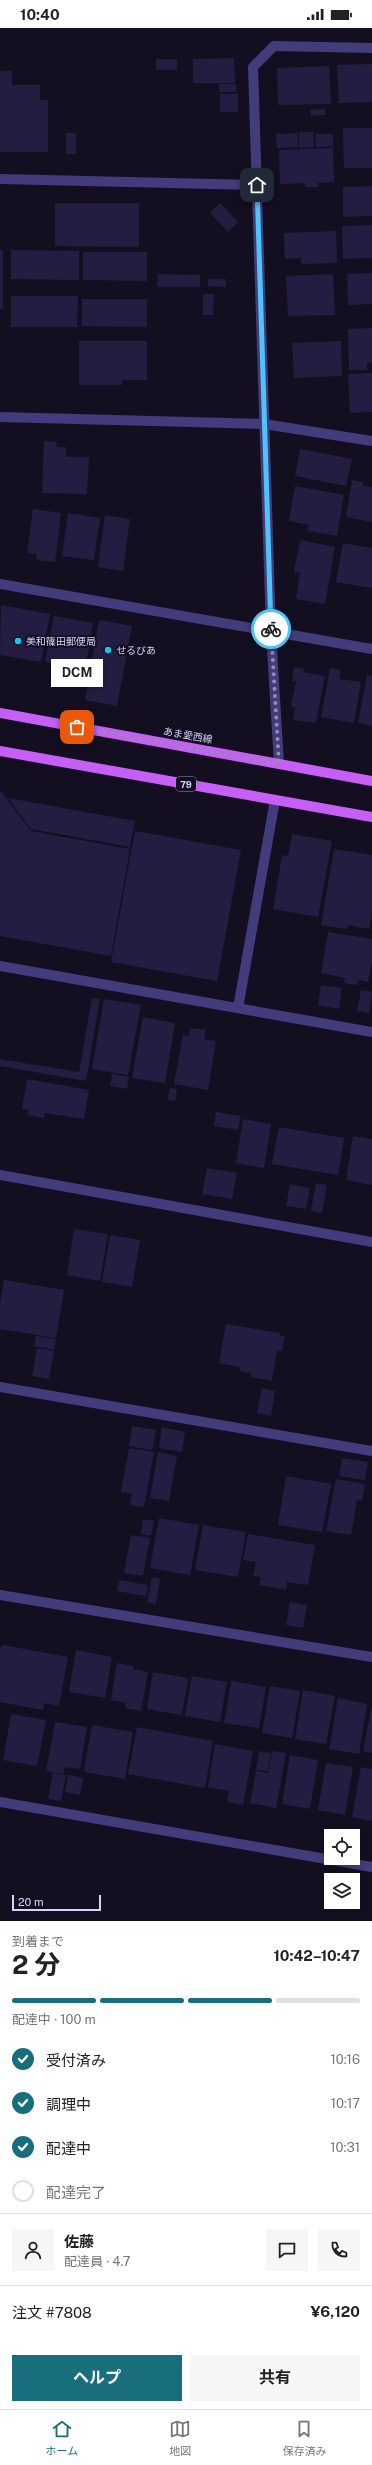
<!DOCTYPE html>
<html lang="ja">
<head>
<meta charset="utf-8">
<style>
	body { margin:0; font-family:"Public Sans","Noto Sans JP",sans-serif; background:#f6f6f6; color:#222; height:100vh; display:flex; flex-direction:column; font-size:15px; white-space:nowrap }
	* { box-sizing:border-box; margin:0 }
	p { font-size:13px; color:#767676 }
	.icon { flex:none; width:22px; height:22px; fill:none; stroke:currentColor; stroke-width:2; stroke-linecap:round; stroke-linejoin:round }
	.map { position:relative; height:1893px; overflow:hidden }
	.sheet { display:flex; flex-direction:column; background:#fff; flex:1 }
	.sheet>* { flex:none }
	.fabs { position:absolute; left:324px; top:1801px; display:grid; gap:8px }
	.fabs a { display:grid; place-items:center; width:36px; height:36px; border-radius:0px; background:#fff; box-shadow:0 2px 6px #0003; font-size:20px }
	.scale { position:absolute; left:12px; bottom:10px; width:89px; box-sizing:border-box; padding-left:4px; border:2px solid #d8d1fc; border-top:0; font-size:11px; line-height:14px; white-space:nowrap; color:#d8d1fc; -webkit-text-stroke:3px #130f21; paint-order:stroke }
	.pin { position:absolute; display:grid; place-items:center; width:34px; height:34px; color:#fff; margin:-17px; border-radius:8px; box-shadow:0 2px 6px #0006 }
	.courier { position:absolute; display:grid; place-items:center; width:40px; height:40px; margin:-20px; border:3px solid #4fc3f7; border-radius:50%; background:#fff; color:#222; box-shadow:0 1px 5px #0007 }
	.bubble { position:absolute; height:28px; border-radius:0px; background:#fff; box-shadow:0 2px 6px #0003; font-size:13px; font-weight:700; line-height:28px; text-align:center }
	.summary em { font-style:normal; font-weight:700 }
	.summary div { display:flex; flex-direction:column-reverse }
	.summary { display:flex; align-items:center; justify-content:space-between; height:68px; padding:0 12px }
	h1 { font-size:26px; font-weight:700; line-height:30px }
	.bar { display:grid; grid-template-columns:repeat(4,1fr); gap:6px 4px; align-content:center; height:48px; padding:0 12px }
	.bar i { height:5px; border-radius:3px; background:#e0e0e0 }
	.bar .current { background:#196e7d }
	.bar p { grid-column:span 4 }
	.line { display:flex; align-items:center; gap:10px; padding:0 12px; border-top:1px solid #e0e0e0 }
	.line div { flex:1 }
	.round { display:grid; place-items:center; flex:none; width:42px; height:42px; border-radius:0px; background:#f6f6f6 }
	ol { padding:0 12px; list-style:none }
	li { display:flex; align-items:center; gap:12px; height:44px }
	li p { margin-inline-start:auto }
	li .icon { padding:4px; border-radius:50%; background:#196e7d; color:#fff; stroke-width:4 }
	li:last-child { color:#767676 }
	li i { width:22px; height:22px; border:2px solid #e0e0e0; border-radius:50% }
	.primary-button { display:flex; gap:8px; margin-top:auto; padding:8px 12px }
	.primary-button a { flex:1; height:46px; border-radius:0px; background:#196e7d; color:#fff; font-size:16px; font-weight:700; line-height:46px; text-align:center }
	.primary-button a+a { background:#f6f6f6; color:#222 }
	.status { display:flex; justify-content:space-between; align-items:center; height:28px; padding:0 20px; background:#fff; direction:ltr }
	.status svg { height:11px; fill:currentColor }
	.dock { display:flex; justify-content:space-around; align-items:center; height:56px; border-top:1px solid #e0e0e0; background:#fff; font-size:11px; color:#767676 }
	.dock a { display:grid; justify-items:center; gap:2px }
	.dock .current { color:#196e7d }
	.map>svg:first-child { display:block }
	.building { fill:#251c41 }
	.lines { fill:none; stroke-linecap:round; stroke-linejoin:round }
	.minor { stroke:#423c7d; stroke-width:10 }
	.major { stroke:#c55ff6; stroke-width:10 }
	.done { stroke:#938daf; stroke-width:4; stroke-dasharray:0 7.2 }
	.route { stroke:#4fc3f7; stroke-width:5 }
	.poi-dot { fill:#0ecaec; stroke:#130f21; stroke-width:1.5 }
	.labels { text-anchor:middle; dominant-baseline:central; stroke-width:4; stroke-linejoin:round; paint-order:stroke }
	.shield { fill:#130f21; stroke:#9d97ba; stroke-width:1 }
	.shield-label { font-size:9px; font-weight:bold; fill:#d8d1fc }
	.poi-label { font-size:10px; fill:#d8d1fc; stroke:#130f21; text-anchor:start }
	.street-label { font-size:10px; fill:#d8d1fc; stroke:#130f21 }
</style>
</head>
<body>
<div class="status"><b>10:40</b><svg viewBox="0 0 49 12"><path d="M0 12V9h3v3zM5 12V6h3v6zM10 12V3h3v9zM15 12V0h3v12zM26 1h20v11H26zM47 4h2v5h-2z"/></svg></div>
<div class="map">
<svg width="372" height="1893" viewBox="0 0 372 1893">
	<rect width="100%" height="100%" fill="#130f21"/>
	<g class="building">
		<polygon points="234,30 235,55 193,55 193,31"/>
		<rect x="156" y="31" width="21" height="11"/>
		<polygon points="372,36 372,74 339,75 337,37"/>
		<polygon points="329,38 331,76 278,77 277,40"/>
		<polygon points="0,43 12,43 12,57 40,57 40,72 48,72 48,124 0,124"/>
		<rect x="219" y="56" width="17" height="8"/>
		<rect x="220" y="66" width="18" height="18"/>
		<polygon points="325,81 325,87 311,88 310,82"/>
		<polygon points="343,100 372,100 372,140 344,140"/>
		<polygon points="299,104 313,104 314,119 299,120"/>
		<rect x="66" y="105" width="10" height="21"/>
		<polygon points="298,105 298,119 277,120 276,106"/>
		<polygon points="315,106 333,106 333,118 316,119"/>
		<polygon points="333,120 334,154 318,155 318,159 305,159 305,155 280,156 279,122"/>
		<polygon points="372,158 372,188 343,189 343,159"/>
		<polygon points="55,175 139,175 139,219 55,218"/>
		<polygon points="220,175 238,194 228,204 210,185"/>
		<polygon points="372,197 372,230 343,231 342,198"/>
		<polygon points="336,203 337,235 301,236 301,230 285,231 284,205"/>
		<rect x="0" y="222" width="3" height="59"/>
		<polygon points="11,222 79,223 79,252 11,251"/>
		<polygon points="83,224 147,224 147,253 83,252"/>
		<polygon points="372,245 372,276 348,277 347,246"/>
		<polygon points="158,246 200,247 200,259 157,259"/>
		<polygon points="333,246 335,287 288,288 286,248"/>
		<polygon points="208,251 226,251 226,259 208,258"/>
		<polygon points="203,266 214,266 213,287 203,287"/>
		<polygon points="11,268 78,268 77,299 11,299"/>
		<polygon points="82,271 147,271 147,299 82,298"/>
		<polygon points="372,300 372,334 367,335 367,342 349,342 348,301"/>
		<polygon points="79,313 147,313 147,352 122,352 122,357 79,357"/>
		<polygon points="341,313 342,348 294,350 292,315"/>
		<polygon points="372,345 372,384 350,385 348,346"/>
		<polygon points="44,413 57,414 56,419 66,419 66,429 89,429 87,466 42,465"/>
		<polygon points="300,421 352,431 346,458 295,448"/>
		<polygon points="352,452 363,454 363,458 372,459 372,494 346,489"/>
		<polygon points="295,458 344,467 337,508 308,503 309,497 289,493"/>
		<polygon points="33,481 61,485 55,534 36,532 37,526 27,525"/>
		<polygon points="68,485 100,490 94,532 62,528"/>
		<polygon points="105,487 130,491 123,543 98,539"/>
		<polygon points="300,512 335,519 325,576 296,571 300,545 294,544"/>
		<polygon points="343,515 372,520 372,560 336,554"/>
		<polygon points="1,577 50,586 41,634 0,627"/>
		<polygon points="54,588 93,595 85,642 45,634"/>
		<polygon points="99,592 132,598 117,678 85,672"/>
		<polygon points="294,639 304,641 303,644 325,648 316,695 293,692 295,679 291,678 296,653 292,653"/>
		<polygon points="330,640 341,642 339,651 361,654 354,695 321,689"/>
		<polygon points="367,647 372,648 372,698 358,695"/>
		<polygon points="0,762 31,803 130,821 111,928 0,908"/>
		<polygon points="8,770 135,793 130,819 31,801"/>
		<polygon points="135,803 241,822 217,953 111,934"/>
		<polygon points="292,806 332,813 318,889 273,881 282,827 288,828"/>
		<polygon points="334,821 372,827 372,884 369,901 348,897 347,901 321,897"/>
		<polygon points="328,904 372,911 372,932 368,954 359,952 357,957 344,955 345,950 321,945"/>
		<polygon points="321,957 342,960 339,981 318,977"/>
		<polygon points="361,962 372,964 369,985 357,983"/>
		<polygon points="92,970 100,971 86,1053 0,1038 0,1031 79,1044"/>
		<polygon points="104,971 141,977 128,1047 92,1041"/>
		<polygon points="143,989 175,995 165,1055 132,1050"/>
		<polygon points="190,1000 206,1002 204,1011 216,1013 208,1062 174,1056 183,1007 189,1008"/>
		<polygon points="112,1046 129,1049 127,1061 110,1058"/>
		<polygon points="27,1051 89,1062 84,1091 45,1085 44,1090 28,1087 29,1082 22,1081"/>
		<polygon points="170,1060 177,1061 175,1073 167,1072"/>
		<polygon points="216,1084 241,1088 238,1102 214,1098"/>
		<polygon points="243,1091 271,1096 264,1140 236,1135"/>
		<polygon points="279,1099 344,1110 338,1147 272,1136"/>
		<polygon points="353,1108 372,1111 372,1157 346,1152"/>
		<polygon points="207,1140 237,1145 232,1171 202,1166"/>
		<polygon points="316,1155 327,1157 322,1185 311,1183"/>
		<polygon points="290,1156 310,1160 306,1181 286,1178"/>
		<polygon points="74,1201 108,1206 100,1253 67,1247"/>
		<polygon points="110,1207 140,1212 132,1259 102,1254"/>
		<polygon points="4,1252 64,1262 56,1310 0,1301 0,1276"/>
		<polygon points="226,1296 280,1305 279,1307 285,1308 282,1323 277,1322 272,1353 251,1349 251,1345 240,1343 240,1339 219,1335"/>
		<polygon points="36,1308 56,1311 54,1322 34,1318"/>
		<polygon points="37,1320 54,1323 49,1351 32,1348"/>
		<polygon points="262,1360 275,1363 271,1388 257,1385"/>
		<polygon points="132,1398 156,1402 152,1422 129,1418"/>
		<polygon points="162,1399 185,1404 182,1424 159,1420"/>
		<polygon points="129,1420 154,1424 144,1479 130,1477 132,1466 121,1464"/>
		<polygon points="158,1424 177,1428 169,1473 150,1470"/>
		<polygon points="342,1430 368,1434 365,1452 339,1448"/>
		<polygon points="286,1448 331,1456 322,1504 278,1497"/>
		<polygon points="336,1451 365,1456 362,1473 357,1472 351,1507 326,1503"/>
		<polygon points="159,1490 199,1497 190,1547 150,1540"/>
		<polygon points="143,1491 154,1493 151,1508 141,1506"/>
		<polygon points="203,1497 246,1504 238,1549 195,1542"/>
		<polygon points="248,1506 315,1517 308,1557 287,1554 286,1562 259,1557 261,1549 253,1548 256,1534 243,1532"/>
		<polygon points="131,1507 150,1510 143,1548 124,1545"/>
		<polygon points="152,1549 160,1551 156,1576 147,1574"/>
		<polygon points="119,1552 148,1557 146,1568 117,1563"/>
		<polygon points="290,1574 307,1577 303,1600 286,1597"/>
		<polygon points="3,1617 68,1629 59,1678 44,1675 43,1682 0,1674 0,1620"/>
		<polygon points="76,1622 112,1629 105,1670 69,1664"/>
		<polygon points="117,1635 133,1638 133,1641 148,1644 141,1683 125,1680 126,1675 111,1672"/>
		<polygon points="153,1644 188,1650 182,1687 147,1681"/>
		<polygon points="192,1648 227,1654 220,1694 185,1688"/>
		<polygon points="231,1653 266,1659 259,1700 224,1695"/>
		<polygon points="270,1658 300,1663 292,1710 262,1705"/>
		<polygon points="303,1662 335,1668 326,1716 295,1711"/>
		<polygon points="338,1670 367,1676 359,1726 329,1721"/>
		<polygon points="372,1677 372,1725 363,1723"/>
		<polygon points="11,1686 46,1692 37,1738 3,1732"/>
		<polygon points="55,1694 87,1699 80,1741 65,1739 63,1746 46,1743"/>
		<polygon points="92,1697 133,1704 125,1751 84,1744"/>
		<polygon points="137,1699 213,1713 205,1760 128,1746"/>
		<polygon points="215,1716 253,1723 243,1777 227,1774 229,1763 208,1759"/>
		<polygon points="259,1723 271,1725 268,1743 256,1742"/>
		<polygon points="272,1723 286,1725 276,1780 250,1775 256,1743 268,1745"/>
		<polygon points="290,1727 318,1732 310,1781 282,1776"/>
		<polygon points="326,1735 353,1739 345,1787 318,1782"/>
		<polygon points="361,1739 372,1741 372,1793 352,1789"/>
		<polygon points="53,1745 66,1747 61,1773 48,1771"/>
		<polygon points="68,1747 83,1750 80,1767 65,1764"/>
	</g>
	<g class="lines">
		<g class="minor">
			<polyline points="0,151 257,157"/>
			<polyline points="0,389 264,396 372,413"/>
			<polyline points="0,556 372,621"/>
			<polyline points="279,736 271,604 253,39 274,18 372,20"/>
			<polyline points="0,938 372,1004"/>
			<polyline points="238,980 275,772"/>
			<polyline points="0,1147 372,1214"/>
			<polyline points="0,1359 372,1423"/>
			<polyline points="0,1567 372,1629"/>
			<polyline points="0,1774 372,1839"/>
		</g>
		<g class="major">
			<polyline points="0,685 372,753"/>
			<polyline points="0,723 372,789"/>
		</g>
	</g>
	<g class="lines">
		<polyline class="done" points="77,699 279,736 271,601"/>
		<polyline class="route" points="257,157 271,601"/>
	</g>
	<g class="poi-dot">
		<circle cx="18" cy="613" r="4"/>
		<circle cx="108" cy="622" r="4"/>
	</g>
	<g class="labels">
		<rect class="shield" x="176" y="749" width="20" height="14" rx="3"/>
		<g class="shield-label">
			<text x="186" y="756">79</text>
		</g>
		<g class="poi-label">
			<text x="26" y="613">美和篠田郵便局</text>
			<text x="116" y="622">せるびあ</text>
		</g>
		<g class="street-label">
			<text transform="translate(188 707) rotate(10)">あま愛西線</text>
		</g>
	</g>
</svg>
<div class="fabs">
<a><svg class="icon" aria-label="locate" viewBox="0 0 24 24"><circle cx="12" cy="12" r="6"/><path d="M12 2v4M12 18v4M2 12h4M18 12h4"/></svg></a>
<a><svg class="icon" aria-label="layers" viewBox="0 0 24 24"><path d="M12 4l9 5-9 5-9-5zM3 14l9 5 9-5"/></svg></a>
</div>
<div class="scale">20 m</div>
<div class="pin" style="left:77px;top:699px;background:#ea580c"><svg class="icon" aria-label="bag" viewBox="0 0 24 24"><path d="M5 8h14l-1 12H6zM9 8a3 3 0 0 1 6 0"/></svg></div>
<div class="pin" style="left:257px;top:157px;background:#1f2937"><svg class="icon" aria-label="home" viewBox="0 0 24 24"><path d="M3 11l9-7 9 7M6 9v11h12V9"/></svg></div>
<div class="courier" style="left:271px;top:601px"><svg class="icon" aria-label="bike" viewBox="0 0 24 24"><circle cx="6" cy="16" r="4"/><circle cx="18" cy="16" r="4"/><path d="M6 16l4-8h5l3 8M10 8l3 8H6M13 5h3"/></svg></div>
<div class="bubble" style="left:51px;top:631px;width:52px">DCM</div>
</div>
<section class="sheet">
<div class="summary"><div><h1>2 分</h1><p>到着まで</p></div><em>10:42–10:47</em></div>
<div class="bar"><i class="current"></i><i class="current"></i><i class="current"></i><i></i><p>配達中 · 100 m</p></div>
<ol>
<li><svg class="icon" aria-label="check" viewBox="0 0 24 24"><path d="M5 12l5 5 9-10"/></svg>受付済み<p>10:16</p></li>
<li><svg class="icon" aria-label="check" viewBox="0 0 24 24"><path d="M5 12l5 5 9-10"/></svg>調理中<p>10:17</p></li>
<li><svg class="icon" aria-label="check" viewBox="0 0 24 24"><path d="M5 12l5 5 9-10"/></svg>配達中<p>10:31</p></li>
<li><i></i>配達完了</li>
</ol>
<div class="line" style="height:72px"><a class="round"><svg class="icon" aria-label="person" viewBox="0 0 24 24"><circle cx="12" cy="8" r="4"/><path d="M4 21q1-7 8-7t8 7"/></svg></a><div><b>佐藤</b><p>配達員 · 4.7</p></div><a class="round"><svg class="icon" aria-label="chat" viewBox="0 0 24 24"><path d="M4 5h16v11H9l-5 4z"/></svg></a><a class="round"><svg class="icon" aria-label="phone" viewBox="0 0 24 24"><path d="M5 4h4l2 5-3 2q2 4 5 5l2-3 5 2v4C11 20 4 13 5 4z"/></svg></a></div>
<div class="line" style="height:52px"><div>注文 #7808</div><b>¥6,120</b></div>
<div class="primary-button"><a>ヘルプ</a><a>共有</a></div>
</section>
<nav class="dock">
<a class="current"><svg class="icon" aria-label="home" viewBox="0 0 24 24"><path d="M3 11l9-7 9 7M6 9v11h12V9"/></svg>ホーム</a>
<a><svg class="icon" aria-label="map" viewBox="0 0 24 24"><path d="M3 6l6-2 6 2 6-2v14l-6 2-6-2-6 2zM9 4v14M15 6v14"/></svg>地図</a>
<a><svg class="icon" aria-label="saved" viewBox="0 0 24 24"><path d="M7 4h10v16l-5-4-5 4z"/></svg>保存済み</a>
</nav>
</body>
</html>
